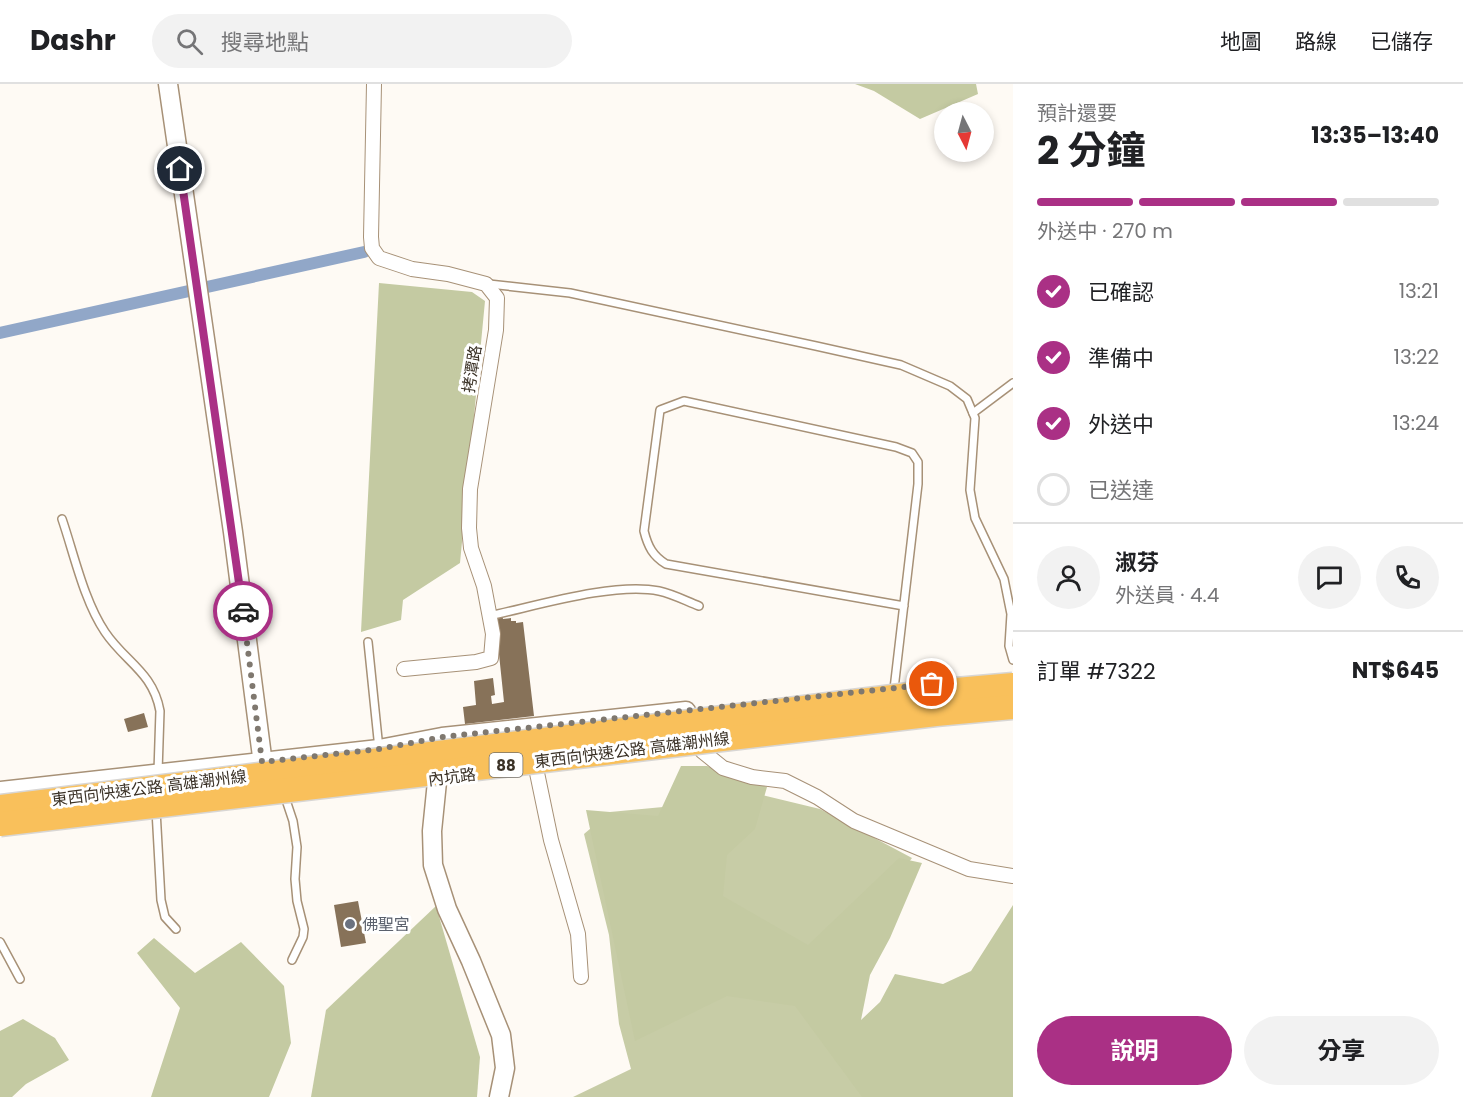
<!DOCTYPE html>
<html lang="zh-TW">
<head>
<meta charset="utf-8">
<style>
	body { margin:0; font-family:Poppins,"Noto Sans TC",sans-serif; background:#f2f2f2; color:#202124; height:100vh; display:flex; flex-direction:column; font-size:22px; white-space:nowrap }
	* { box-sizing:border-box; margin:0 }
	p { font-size:20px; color:#757577 }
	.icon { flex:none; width:33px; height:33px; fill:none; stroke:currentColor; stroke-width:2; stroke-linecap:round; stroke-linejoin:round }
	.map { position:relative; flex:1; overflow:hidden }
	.drawer { display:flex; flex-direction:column; background:#fff; width:450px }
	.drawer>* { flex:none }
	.needle { width:39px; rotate:174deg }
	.fabs { position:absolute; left:934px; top:18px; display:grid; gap:12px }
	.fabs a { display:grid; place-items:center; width:60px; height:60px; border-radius:50%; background:#fff; box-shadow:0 3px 9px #0003; font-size:30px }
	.pin { position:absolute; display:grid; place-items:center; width:51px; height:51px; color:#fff; margin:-26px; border:3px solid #fff; border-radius:50%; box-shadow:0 2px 6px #0007 }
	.courier { position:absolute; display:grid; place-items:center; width:60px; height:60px; margin:-30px; border:4px solid #aa3085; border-radius:50%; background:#fff; color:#222; box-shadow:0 2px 8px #0007 }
	.overview em { font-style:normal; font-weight:700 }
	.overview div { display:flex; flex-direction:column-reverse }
	.overview { display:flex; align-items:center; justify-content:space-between; height:102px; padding:0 24px }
	h1 { font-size:39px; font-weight:700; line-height:45px }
	.bar { display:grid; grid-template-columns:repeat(4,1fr); gap:9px 6px; align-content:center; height:72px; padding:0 24px }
	.bar i { height:8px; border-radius:4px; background:#e0e0e0 }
	.bar .selected { background:#aa3085 }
	.bar p { grid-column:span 4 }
	.line { display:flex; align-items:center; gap:15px; padding:0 24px; border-top:2px solid #e0e0e0 }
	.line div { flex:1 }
	.round { display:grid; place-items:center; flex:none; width:63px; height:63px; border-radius:32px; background:#f2f2f2 }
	ol { padding:0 24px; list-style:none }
	li { display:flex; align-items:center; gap:18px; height:66px }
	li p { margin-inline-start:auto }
	li .icon { padding:6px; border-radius:50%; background:#aa3085; color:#fff; stroke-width:4 }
	li:last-child { color:#757577 }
	li i { width:33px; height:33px; border:3px solid #e0e0e0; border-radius:50% }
	.action { display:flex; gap:12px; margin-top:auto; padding:12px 24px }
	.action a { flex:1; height:69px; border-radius:36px; background:#aa3085; color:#fff; font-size:24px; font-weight:700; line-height:69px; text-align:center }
	.action a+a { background:#f2f2f2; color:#202124 }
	header { display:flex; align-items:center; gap:36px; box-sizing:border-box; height:84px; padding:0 30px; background:#fff; border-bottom:2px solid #e0e0e0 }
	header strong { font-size:28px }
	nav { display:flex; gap:33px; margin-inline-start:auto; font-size:21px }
	.search { width:420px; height:54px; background:#f2f2f2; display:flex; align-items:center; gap:15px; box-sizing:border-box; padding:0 21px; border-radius:33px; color:#757577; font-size:22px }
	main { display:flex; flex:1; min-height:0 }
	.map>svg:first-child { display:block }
	.green { fill:#c7cca6 }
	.forest { fill:#c4caa2 }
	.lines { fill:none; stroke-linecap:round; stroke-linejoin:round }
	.canal { stroke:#91a7c8; stroke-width:12 }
	.building { fill:#877259 }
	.lane-casing { stroke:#a79177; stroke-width:10 }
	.street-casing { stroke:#a79177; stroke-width:16 }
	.secondary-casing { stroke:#a79177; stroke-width:21 }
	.lane { stroke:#fff; stroke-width:7 }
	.street { stroke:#fff; stroke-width:14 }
	.secondary { stroke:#fff; stroke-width:18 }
	.highway-bridge-casing { stroke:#d8d6d4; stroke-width:27; stroke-linecap:butt }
	.highway-bridge { stroke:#f9c05b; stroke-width:24 }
	.done { stroke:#7f786f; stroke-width:6; stroke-dasharray:0 10.8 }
	.route { stroke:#aa3085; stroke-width:8 }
	.worship-dot { fill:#6b7280; stroke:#fff; stroke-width:2 }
	.labels { text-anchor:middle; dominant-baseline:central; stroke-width:6; stroke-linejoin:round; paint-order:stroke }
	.shield { fill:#fff; stroke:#767068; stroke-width:1.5 }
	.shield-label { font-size:15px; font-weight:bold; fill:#3b3227 }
	.street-label { font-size:16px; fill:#3b3227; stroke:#fff }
	.worship-label { font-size:16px; fill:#5b616d; stroke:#fff; text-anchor:start }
</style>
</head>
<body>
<header>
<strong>Dashr</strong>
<div class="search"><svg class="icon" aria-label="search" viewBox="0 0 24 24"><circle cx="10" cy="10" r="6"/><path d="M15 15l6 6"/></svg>搜尋地點</div>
<nav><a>地圖</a><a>路線</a><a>已儲存</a></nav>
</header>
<main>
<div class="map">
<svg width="1013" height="1013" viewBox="0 0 1013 1013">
	<rect width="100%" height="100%" fill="#fefaf4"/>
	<polygon class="green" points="709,698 820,725 912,774 854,851 820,906 871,1013 573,1013 631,985 619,940 609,851 584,750 610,728 663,723"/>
	<g class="forest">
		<polygon points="855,0 976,0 978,10 920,35 874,7"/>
		<polygon points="379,199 472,208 485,217 460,479 403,516 401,536 361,548"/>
		<polygon points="681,682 707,682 767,703 755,745 727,771 723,812 808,861 899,774 922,779 890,854 870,891 861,936 880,918 895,890 943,900 971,887 1013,821 1013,1013 862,1013 795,922 727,912 635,957 586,726 658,732"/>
		<polygon points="436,822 480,973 477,1013 311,1013 326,926"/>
		<polygon points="154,854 195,889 241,858 284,902 291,959 269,1013 151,1013 180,924 137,869"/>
		<polygon points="23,935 55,954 69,976 26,1000 12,1013 0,1013 0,947"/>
	</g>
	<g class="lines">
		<polyline class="canal" points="0,249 364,168"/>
	</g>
	<g class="building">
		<polygon points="502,531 503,535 511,534 511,537 516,537 516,539 523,538 534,632 465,640 463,623 476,621 474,597 493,594 495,611 491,612 492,620 504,618 495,532"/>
		<polygon points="144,629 148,643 128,648 124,635"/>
		<polygon points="358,817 366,859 341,863 334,821"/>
	</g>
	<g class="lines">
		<defs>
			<g id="lane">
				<polyline points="489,200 570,209 816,262 901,281 950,302 967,315 975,334 970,406 975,434 1004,495 1011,530 1009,562 1013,576"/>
				<polyline points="973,329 1013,299"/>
				<path d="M62,435C74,470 84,517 105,548C125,578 153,588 160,627L158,688"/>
				<path d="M489,532C536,522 613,498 659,507C673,510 686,517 699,522"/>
				<polyline points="368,558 379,665"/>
				<path d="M894,605L918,400V378L912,369L896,363L684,317L660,326L644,447C648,463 653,472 666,480L904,522"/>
				<polyline points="286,716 293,737 297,763 295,795 297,817 304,845 303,853 292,876"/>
				<polyline points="156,726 161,816 165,833 176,845"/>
				<polyline points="0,858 20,895"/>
			</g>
			<g id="street">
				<polyline points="374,0 371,153 372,164 379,174 412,185 448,190 486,200 497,214 496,246 470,405 469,444 471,464 484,502 493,550 491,574 476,578 404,585"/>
				<polyline points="702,667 723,684 752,693 785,697 817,713 854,737 969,785 1013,792"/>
				<polyline points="536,684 551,756 578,850 581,893"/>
			</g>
			<g id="secondary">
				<polyline points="168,0 233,448 264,688"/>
				<polyline points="439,678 432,747 433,781 447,825 471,877 501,951 505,984 499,1013"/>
				<polyline points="0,707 379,665 442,653 686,627"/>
			</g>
		</defs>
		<use href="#lane" class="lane-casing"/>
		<use href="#street" class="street-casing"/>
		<use href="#secondary" class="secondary-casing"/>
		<use href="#lane" class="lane"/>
		<use href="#street" class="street"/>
		<use href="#secondary" class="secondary"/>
		<defs>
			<g id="highway-bridge">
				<polyline points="0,723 933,608 1013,601"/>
				<polyline points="0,740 936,630 1013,623"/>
			</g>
		</defs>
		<use href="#highway-bridge" class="highway-bridge-casing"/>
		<use href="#highway-bridge" class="highway-bridge"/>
	</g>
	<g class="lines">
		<polyline class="done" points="243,527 262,678 379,665 442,653 932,600"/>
		<polyline class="route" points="180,85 243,527"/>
	</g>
	<circle class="worship-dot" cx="350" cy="840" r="6"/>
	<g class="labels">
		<rect class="shield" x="489.5" y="669" width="33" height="24" rx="4.5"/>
		<g class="shield-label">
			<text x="506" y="681">88</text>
		</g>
		<g class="street-label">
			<text transform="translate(472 285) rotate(-81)">拷潭路</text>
			<text transform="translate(632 666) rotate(-7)">東西向快速公路 高雄潮州線</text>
			<text transform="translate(452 693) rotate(-7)">內坑路</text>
			<text transform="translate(149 704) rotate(-7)">東西向快速公路 高雄潮州線</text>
		</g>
		<g class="worship-label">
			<text x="362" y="840">佛聖宮</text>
		</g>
	</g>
</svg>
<div class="fabs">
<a><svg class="needle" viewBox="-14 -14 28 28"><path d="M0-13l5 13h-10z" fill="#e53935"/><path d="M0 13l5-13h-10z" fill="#757577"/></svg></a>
</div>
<div class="pin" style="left:932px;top:600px;background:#ea580c"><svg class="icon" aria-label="bag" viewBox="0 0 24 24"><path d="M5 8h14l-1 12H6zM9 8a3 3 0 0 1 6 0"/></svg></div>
<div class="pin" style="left:180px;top:85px;background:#1f2937"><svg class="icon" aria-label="home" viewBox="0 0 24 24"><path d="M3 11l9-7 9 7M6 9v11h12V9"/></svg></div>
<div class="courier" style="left:243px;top:527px"><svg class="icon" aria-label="car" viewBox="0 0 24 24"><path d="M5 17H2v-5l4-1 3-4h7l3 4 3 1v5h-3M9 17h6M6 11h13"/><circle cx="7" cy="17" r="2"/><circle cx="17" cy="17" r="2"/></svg></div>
</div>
<section class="drawer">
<div class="overview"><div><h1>2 分鐘</h1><p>預計還要</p></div><em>13:35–13:40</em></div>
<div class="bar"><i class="selected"></i><i class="selected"></i><i class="selected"></i><i></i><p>外送中 · 270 m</p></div>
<ol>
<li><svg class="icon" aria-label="check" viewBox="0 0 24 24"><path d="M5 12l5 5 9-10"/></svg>已確認<p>13:21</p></li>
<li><svg class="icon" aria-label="check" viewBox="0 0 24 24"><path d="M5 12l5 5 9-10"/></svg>準備中<p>13:22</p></li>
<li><svg class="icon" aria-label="check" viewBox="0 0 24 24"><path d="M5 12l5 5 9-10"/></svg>外送中<p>13:24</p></li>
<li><i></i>已送達</li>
</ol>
<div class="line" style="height:108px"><a class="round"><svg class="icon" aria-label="person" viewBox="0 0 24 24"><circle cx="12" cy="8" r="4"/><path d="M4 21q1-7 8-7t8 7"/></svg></a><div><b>淑芬</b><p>外送員 · 4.4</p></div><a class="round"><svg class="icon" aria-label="chat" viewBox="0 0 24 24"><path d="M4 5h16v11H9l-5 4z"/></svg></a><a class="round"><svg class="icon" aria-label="phone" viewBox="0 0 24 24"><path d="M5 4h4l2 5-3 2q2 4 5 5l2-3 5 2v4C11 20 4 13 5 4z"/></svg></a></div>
<div class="line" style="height:78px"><div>訂單 #7322</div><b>NT$645</b></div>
<div class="action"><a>說明</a><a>分享</a></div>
</section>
</main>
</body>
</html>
